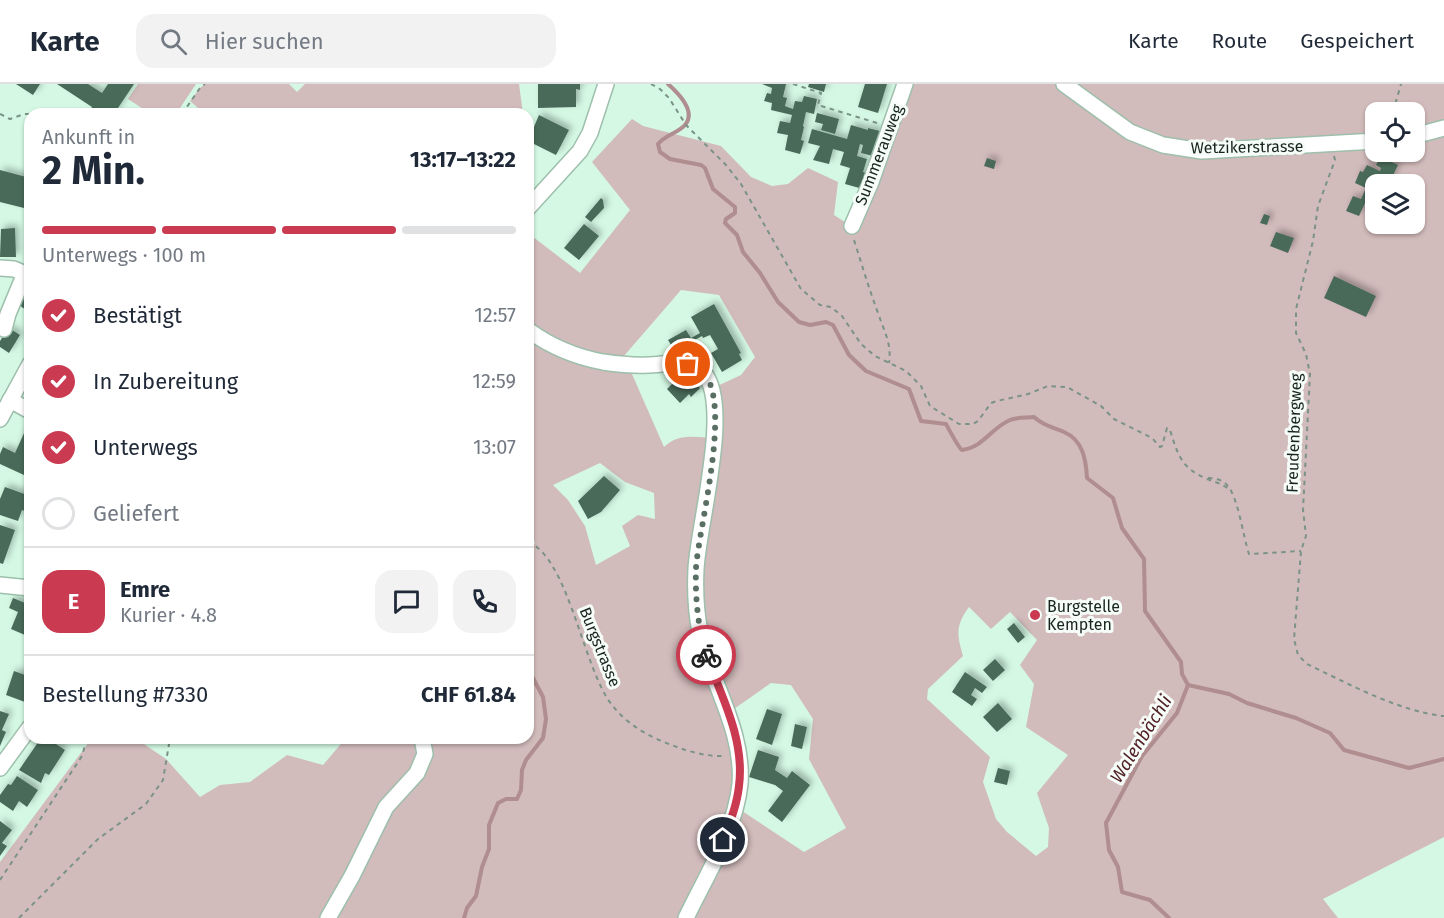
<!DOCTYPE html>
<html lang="de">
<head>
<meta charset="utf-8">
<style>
	body { margin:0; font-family:"Fira Sans",sans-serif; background:#f2f2f3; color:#1f2937; height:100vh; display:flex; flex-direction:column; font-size:22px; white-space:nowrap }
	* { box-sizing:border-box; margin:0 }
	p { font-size:20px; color:#747a83 }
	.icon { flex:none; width:33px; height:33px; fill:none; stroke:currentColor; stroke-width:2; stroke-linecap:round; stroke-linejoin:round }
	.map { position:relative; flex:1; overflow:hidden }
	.panel { position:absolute; left:24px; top:24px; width:510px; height:636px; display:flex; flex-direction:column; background:#fff; border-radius:18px; box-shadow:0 2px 4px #0004 }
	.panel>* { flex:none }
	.fabs { position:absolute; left:1365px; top:18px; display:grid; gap:12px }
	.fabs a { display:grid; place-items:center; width:60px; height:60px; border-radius:12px; background:#fff; box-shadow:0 2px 4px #0004; font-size:30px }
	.pin { position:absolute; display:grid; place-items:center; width:51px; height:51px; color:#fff; margin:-26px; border:3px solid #fff; border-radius:50%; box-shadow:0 2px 6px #0007 }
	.courier { position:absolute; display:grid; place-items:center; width:60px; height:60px; margin:-30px; border:4px solid #ca3a50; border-radius:50%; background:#fff; color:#222; box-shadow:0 2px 8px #0007 }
	.head em { font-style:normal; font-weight:700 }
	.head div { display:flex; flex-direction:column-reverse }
	.head { display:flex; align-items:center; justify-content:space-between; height:102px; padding:0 18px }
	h1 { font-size:39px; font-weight:700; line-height:45px }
	.bar { display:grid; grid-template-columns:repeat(4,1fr); gap:9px 6px; align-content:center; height:72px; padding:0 18px }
	.bar i { height:8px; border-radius:4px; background:#e0e1e3 }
	.bar .selected { background:#ca3a50 }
	.bar p { grid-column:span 4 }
	.line { display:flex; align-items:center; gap:15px; padding:0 18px; border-top:2px solid #e0e1e3 }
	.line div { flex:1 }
	.round { display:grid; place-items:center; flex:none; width:63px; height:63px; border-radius:18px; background:#f2f2f3 }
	ol { padding:0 18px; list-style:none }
	li { display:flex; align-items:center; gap:18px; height:66px }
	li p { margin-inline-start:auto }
	li .icon { padding:6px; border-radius:50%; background:#ca3a50; color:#fff; stroke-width:4 }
	li:last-child { color:#747a83 }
	li i { width:33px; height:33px; border:3px solid #e0e1e3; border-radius:50% }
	header { display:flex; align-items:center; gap:36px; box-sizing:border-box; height:84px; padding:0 30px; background:#fff; border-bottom:2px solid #e0e1e3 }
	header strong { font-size:28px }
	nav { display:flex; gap:33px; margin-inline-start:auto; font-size:21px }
	.search { width:420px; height:54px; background:#f2f2f3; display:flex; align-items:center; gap:15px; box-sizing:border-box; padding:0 21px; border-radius:18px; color:#747a83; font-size:22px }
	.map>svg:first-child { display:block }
	.green { fill:#d2bbbb; fill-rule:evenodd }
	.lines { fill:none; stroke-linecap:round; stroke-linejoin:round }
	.stream { stroke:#b08d8e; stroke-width:4 }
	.building { fill:#4a6a58; filter:url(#shadow) }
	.minor-casing { stroke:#9dbfac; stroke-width:18 }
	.path { stroke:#7a9385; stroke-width:2; stroke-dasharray:4.5 4.5; stroke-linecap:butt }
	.minor { stroke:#fff; stroke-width:15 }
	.done { stroke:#5a6f63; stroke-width:6; stroke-dasharray:0 10.8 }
	.route { stroke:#ca3a50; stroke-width:8 }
	.poi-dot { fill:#ca3a50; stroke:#f6fdf9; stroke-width:2 }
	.labels { text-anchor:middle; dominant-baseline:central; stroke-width:6; stroke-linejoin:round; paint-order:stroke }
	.street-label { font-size:16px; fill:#18251e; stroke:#f6fdf9 }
	.poi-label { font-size:16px; fill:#18251e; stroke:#f6fdf9; text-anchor:start }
	.water-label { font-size:18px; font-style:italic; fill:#532226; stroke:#f6fdf9 }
</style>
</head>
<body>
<header>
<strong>Karte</strong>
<div class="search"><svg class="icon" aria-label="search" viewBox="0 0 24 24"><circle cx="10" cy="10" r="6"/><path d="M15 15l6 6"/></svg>Hier suchen</div>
<nav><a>Karte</a><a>Route</a><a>Gespeichert</a></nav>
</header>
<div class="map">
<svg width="1444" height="834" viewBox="0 0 1444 834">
	<defs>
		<filter id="shadow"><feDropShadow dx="3.5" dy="-3.5" stdDeviation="3" flood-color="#0004"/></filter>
	</defs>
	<rect width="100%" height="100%" fill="#d4f8e3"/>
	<g class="green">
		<polygon points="138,0 196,0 176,30 151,30 128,15"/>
		<polygon points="205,0 289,0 297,8 305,0 519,0 523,30 205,30 190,17 200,4"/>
		<path d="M905,0H1444V753L1323,815L1338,834H0V778L92,654H135L166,675L200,713L220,701L250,698L287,671L323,681L346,654H528V458L535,460L528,430V149L580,189L630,126L592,78L632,35L643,42L721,62L751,93L772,102L788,100L808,84L838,98L834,131L851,142ZM1376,28H1414V68H1376ZM1376,100H1414V140H1376ZM681,206L719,211L755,273L741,291L711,305L714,354C695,353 678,349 664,363L628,281L617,280ZM600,379L625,398L654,409L655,435L638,431L622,442L630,462L596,481L585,442L568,416L553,401ZM969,523L991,545L1010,528L1037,556L1020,581L1034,600L1026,643L1068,671L1037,709L1049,744L1048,763L1036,772L1007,748L996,735L983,698L990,673L927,615L928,605L963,572C957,551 955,542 969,523ZM771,599L791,601L813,635L809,675L846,744L804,768L736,723L740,700L728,629Z"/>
	</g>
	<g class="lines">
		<g class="stream">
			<path d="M668,0C677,8 697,27 685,41C678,49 665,51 658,60L660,68L670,75L701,81L705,84L713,105L735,123V129L726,135L725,139L737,151L743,168L760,189L778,218L799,238L810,241L826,238L833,241L849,271L866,287L909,305L921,337L946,340C950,347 958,363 962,366C984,363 991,344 1010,336C1017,333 1027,334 1034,333C1044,342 1052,343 1064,348C1083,356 1086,376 1087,394L1113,414L1122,444L1144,475L1145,527L1181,578L1182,590L1188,601L1177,629L1142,672L1106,739L1109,766L1118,783L1122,808L1150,816L1169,834"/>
			<polyline points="1188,601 1229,610 1247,619 1296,634 1330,649 1344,666 1409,684 1444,675"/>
			<polyline points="464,834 467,824 476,812 482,783 489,765 489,741 498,719 506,715 517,715 521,706 522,686 526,676 543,654 546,635 543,613 532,592 528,554"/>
		</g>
	</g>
	<g class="building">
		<polygon points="16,0 40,0 33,11"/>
		<polygon points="57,0 88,0 102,9 108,0 134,0 114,30 94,30 90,27 92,23"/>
		<polygon points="538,0 580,0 580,6 576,5 576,23 538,24"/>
		<polygon points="762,0 786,0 783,13 787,14 785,22 793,25 795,17 802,18 804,12 817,15 814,30 806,28 803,42 804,43 801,56 804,57 800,70 785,66 788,51 777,49 780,37 790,39 792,31 771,26 772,19 764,17 767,9 771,10 772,4"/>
		<polygon points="809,0 826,0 824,8 808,3"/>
		<polygon points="865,0 887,0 878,29 858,23"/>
		<polygon points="817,29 839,35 835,50 821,46 823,40 815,38"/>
		<polygon points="539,31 569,46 556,71 528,57"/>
		<polygon points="851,41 868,46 868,44 880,47 873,72 861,69 863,61 860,60 857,72 867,75 863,88 867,89 863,105 845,100 850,84 840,81 844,68 833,65 829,80 813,76 820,62 808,59 812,45 847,55"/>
		<polygon points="1380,73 1398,81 1389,100 1376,95 1359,132 1346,127 1353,112 1361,115 1366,104 1355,99 1360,87 1363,88 1367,81 1380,87 1381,84 1376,81"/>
		<polygon points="987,74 996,77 994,85 984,82"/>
		<polygon points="0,86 30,94 24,124 0,118"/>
		<polygon points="601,114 603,116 604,124 591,138 585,133"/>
		<polygon points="1264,130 1270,132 1267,141 1260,139"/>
		<polygon points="584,140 599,152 579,176 564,164"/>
		<polygon points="15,144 16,173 0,173 1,145"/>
		<polygon points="1276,148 1294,154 1288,169 1270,162"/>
		<polygon points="1334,192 1376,212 1366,233 1324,214"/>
		<polygon points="23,213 30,217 26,226 19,221"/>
		<polygon points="714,220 741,269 739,270 742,276 722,288 711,269 718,265 710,251 703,254 702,252 675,267 668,256 686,246 691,254 700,249 691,233"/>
		<polygon points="9,244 20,251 9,269 0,263 0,257"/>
		<polygon points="684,288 700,304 691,313 689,310 680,319 667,305"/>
		<polygon points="25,347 30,349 30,388 27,386 24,391 0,380 0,370 3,363 15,369"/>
		<polygon points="604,392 620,406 601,428 588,435 578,417"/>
		<polygon points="5,403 30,412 30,429 22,426 18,437 0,431 0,415"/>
		<polygon points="0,441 15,446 3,480 0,479"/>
		<polygon points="13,514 30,521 30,540 25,551 11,545 18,528 9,524"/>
		<polygon points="1014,539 1025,553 1018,559 1007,545"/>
		<polygon points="995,575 1005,586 993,597 983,586"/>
		<polygon points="28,584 30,585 30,610 28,609 25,618 6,611 14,587 25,591"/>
		<polygon points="965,588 987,603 982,609 975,604 971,611 977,615 972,622 952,608"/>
		<polygon points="998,619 1012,635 997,648 983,633"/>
		<polygon points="767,625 782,630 772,661 756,655"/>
		<polygon points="0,627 9,630 2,646 6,648 0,662"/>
		<polygon points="795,640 807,643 802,665 791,662"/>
		<polygon points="41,654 47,654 65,666 49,691 45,689 41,699 19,686"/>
		<polygon points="758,666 779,673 775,686 787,694 792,687 810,701 782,738 768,727 783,707 775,701 749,693"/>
		<polygon points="998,684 1010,687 1007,701 994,698"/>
		<polygon points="17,692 38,706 27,723 19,717 13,727 0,718 0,711 8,700 11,701"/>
		<polygon points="0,737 12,746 2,759 7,762 0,772"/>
	</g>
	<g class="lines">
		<defs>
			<g id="minor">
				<polyline points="1064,0 1130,48 1163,61 1202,67 1376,57"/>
				<polyline points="1414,52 1444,44"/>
				<polyline points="528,124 580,67 590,49 606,0"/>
				<polyline points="852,142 871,98 905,0"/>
				<polyline points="0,184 14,185 30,192"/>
				<polyline points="4,245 8,230 25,189"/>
				<path d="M528,246C550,262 576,273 603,278C617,280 633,282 648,281C660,281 676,277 688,280C694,281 700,284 704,289C732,322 698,442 696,485C695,505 696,528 700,548C711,600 744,646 740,700C735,747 706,792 686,834"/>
				<polyline points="10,316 30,327"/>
				<polyline points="0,335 30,280"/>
				<polyline points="0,501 30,504"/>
				<polyline points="0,684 30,643"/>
				<polyline points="328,834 352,792 386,723 417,689 425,670 422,654"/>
			</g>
		</defs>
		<use href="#minor" class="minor-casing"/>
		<g class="path">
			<path d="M651,0L660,5L669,14L686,41L726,81L741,100L801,205L820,221L831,223L842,232L861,260L875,272L906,287L921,302L930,322L959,340H973L978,337L991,319L997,317L1028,310L1048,302L1067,303L1101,322L1114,335L1152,354L1160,363L1162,362L1167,344L1170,346C1178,371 1181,384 1207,395C1215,398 1222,400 1229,405"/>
			<polyline points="793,0 821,9 818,21 877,39"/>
			<polyline points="1393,28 1401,0"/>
			<polyline points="0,30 10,35 24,30 35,30"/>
			<polyline points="182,30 200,4 205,0"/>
			<path d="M1334,72L1335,76L1318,122L1313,157L1296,225V249L1306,270L1310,290L1303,426L1306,452L1301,467L1294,555L1298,571L1307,580C1347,599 1400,628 1444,632"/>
			<path d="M854,156C862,181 869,205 878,229C884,247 892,260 889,279"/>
			<path d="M1208,394C1214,394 1220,395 1225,399C1238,409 1243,453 1249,470L1301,467"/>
			<path d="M528,458C569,474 583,585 612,621C625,638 644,650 664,658C683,666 705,673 725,672"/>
			<polyline points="0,796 82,672 87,654"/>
			<polyline points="19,834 98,755 146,720 163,696 170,654"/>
		</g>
		<use href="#minor" class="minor"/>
	</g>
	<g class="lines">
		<path class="done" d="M688,280C694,282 700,284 704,289C732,322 699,442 696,484C695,513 698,543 706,571"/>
		<path class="route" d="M706,571C722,613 745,656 739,702C737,721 730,738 723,756"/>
	</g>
	<circle class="poi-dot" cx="1035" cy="531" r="6"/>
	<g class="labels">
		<g class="street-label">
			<text transform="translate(1247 63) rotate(-1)">Wetzikerstrasse</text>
			<text transform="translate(879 71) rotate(-69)">Summerauweg</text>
			<text transform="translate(1294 349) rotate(-88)">Freudenbergweg</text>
			<text transform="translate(600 563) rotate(68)">Burgstrasse</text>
		</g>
		<g class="poi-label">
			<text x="1047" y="522">Burgstelle<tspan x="1047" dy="18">Kempten</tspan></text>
		</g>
		<g class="water-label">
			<text transform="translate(1141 655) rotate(-58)">Walenbächli</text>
		</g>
	</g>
</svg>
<div class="fabs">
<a><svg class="icon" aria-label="locate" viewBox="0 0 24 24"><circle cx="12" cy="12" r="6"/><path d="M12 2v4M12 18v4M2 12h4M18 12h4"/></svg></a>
<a><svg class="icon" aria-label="layers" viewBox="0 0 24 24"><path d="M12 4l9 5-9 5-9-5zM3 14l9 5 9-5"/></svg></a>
</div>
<div class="pin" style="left:688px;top:280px;background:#ea580c"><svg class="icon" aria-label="bag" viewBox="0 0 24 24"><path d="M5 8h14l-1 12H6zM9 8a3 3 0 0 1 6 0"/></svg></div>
<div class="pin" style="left:723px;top:756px;background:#1f2937"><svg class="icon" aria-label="home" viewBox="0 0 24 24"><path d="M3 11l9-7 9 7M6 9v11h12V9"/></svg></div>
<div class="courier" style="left:706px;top:571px"><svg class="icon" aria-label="bike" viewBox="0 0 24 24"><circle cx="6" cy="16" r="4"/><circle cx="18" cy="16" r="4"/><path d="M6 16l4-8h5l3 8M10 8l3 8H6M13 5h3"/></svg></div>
<section class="panel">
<div class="head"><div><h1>2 Min.</h1><p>Ankunft in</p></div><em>13:17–13:22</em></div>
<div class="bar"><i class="selected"></i><i class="selected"></i><i class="selected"></i><i></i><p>Unterwegs · 100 m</p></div>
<ol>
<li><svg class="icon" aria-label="check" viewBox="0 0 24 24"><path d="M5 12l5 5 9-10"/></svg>Bestätigt<p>12:57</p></li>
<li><svg class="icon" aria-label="check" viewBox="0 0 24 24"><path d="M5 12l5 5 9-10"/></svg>In Zubereitung<p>12:59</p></li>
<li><svg class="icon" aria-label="check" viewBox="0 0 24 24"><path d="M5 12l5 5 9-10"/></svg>Unterwegs<p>13:07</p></li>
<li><i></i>Geliefert</li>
</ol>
<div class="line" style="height:108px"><b class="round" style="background:#ca3a50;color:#fff">E</b><div><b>Emre</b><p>Kurier · 4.8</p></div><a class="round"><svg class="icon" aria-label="chat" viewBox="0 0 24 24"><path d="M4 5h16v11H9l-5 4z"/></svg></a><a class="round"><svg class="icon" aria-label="phone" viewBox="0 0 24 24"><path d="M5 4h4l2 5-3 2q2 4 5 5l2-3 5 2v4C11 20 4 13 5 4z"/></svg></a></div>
<div class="line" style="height:78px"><div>Bestellung #7330</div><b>CHF 61.84</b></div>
</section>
</div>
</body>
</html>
